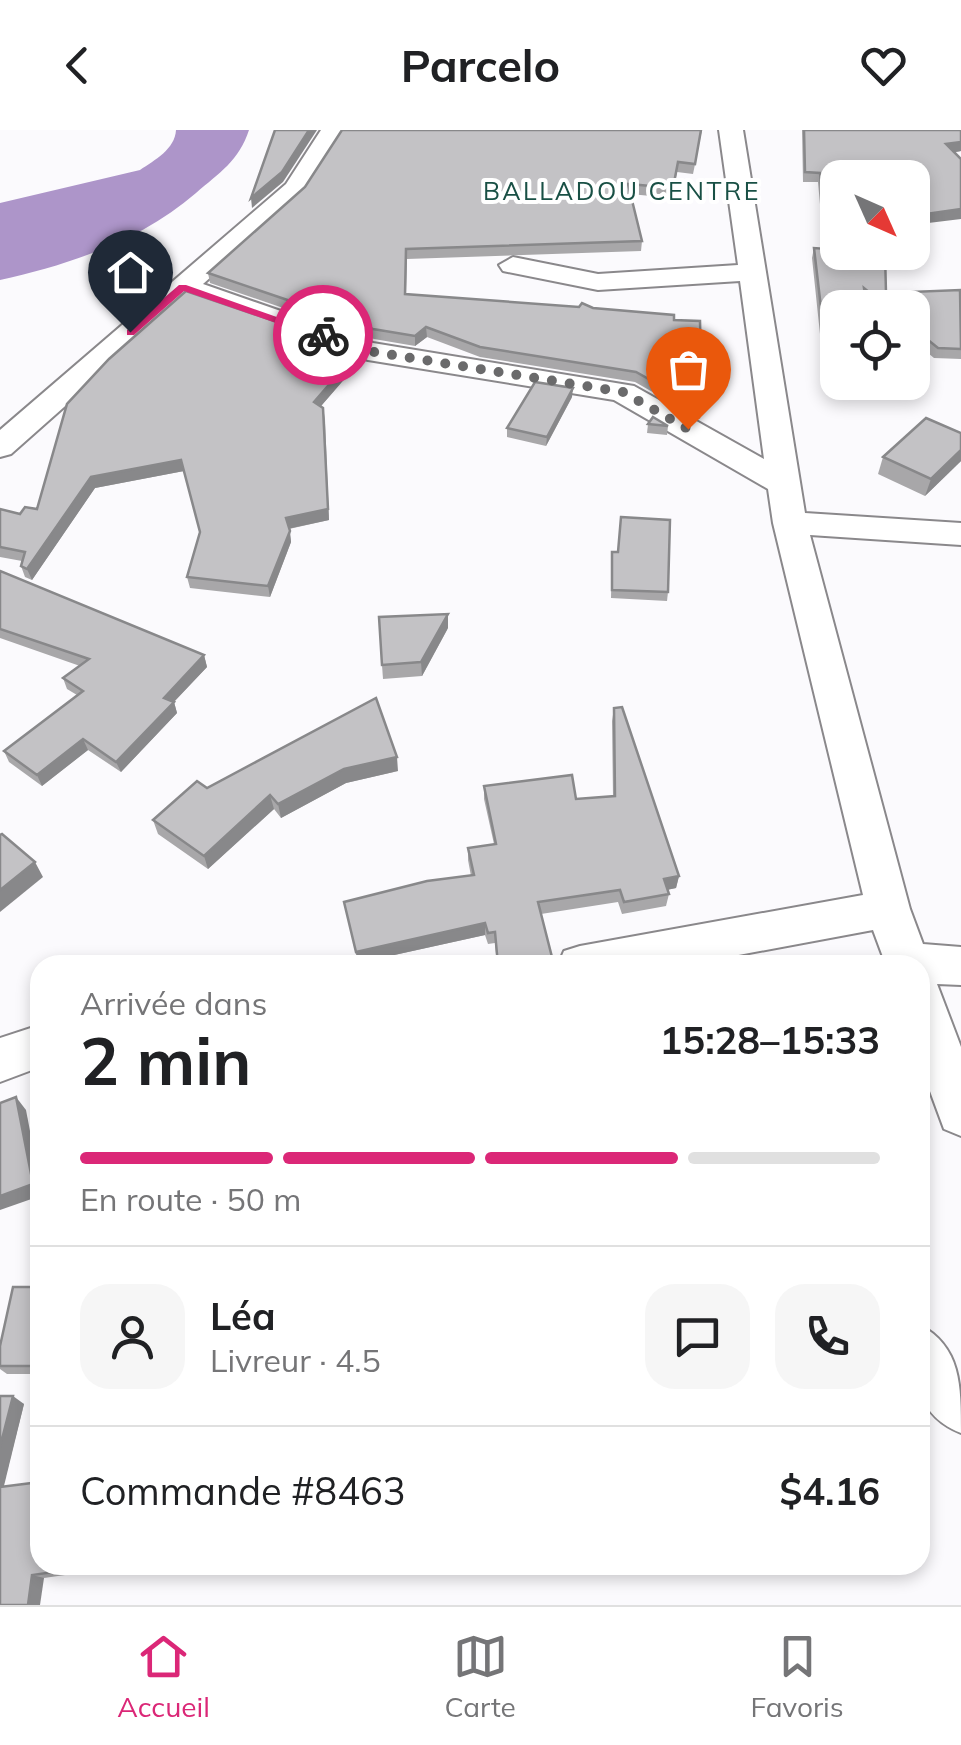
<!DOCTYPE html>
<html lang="fr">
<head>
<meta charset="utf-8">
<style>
	body { margin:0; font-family:Mulish,sans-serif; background:#f6f6f6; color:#202124; height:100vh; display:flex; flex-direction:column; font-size:38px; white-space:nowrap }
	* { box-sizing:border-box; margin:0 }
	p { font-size:32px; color:#757577 }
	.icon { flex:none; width:55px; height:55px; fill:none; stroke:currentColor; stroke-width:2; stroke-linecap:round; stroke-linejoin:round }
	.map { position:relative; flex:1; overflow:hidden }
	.details { position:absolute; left:30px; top:825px; width:900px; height:620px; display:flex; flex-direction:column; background:#fff; border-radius:30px; box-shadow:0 5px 15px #0003 }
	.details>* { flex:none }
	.needle { width:65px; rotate:135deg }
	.tools { position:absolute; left:820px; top:30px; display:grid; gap:20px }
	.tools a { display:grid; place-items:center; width:110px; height:110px; border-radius:20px; background:#fff; box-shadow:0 5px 15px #0003; font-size:50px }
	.pin { position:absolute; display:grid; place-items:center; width:85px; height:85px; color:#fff; margin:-102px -42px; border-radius:50% 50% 50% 0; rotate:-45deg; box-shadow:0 0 10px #0007 }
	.pin .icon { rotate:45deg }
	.courier { position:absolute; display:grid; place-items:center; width:100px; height:100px; margin:-50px; border:8px solid #db2777; border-radius:50%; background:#fff; color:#222; box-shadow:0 2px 12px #0007 }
	.summary em { font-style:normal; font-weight:700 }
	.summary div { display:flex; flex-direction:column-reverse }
	.summary { display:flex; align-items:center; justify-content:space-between; height:170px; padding:0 50px }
	h1 { font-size:65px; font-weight:700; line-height:75px }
	.bar { display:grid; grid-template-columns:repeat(4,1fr); gap:15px 10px; align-content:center; height:120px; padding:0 50px }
	.bar i { height:12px; border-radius:8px; background:#e0e0e0 }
	.bar .on { background:#db2777 }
	.bar p { grid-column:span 4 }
	.line { display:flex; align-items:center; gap:25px; padding:0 50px; border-top:2px solid #e0e0e0 }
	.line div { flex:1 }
	.round { display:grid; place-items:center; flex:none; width:105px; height:105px; border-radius:30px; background:#f6f6f6 }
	header { display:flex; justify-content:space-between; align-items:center; height:130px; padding:0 50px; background:#fff; font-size:45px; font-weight:700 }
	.menu { display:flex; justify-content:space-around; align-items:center; height:140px; border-top:2px solid #e0e0e0; background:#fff; font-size:28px; color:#757577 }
	.menu a { display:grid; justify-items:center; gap:5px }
	.menu .on { color:#db2777 }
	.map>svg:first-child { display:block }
	.water { fill:#ad95c9 }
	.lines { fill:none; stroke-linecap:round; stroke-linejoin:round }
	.street-casing { stroke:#8a888b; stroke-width:4 }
	.street { fill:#fff; fill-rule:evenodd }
	.wall { fill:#a8a7a9 }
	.shaded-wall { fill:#88888a }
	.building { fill:#c3c2c5; stroke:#88888a; stroke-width:2.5 }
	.route { fill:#db2777 }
	.done { stroke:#6a6a6b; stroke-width:10; stroke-dasharray:0 18 }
	.labels { text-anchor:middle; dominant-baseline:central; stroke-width:8; stroke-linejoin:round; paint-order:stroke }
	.far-neighbourhood-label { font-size:25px; letter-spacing:2.5px; fill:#195045; stroke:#fff }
</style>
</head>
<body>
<header><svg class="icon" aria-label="back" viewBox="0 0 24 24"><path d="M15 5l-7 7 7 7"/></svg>Parcelo<svg class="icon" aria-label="heart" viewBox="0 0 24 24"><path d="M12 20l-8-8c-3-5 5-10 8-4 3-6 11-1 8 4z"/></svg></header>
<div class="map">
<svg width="961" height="1475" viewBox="0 0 961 1475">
	<rect width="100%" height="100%" fill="#fbfafd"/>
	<path class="water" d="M176,0H249C239,31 219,43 196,63C142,110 69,135 0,150V73L140,40C155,30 175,19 176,0Z"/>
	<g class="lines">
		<defs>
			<g id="street">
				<polygon points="321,0 345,0 304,64 203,154 373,213 634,256 764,329 740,151 598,160 503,141 499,135 513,127 598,144 738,135 719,0 743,0 805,383 961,393 961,415 810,405 910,779 923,814 961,817 961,855 937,854 961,917 961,1006 944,999 920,934 920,835 886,835 873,800 685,835 558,835 564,821 580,816 863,765 773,393 768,359 614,270 368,230 187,168 11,324 0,327 0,300 286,54"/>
				<polygon points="40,895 40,937 0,952 0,908"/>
				<path d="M920,1195C961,1217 961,1255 961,1303C908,1281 920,1243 920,1195Z"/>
			</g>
		</defs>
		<use href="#street" class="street-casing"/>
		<use href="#street" class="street"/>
	</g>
	<g class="wall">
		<polygon points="702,0 693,44 677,42 672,68 630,64 642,111 641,121 407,129 406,164 593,178 674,190 702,279 700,289 635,252 480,227 427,207 415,216 374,209 210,153 208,143 305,57"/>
		<polygon points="802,0 961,0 961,21 838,48 886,163 961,161 961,229 934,228 912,210 912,178 873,178 867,173 838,178 838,223 822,223 812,128 814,118 824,119 818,52 803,52"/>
		<polygon points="359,220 360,231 321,276 323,278 325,289 329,390 289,399 291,412 270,467 190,458 187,447 200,403 184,341 95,358 32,450 25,447 21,436 22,431 0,427 0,379 20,384 37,379"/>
		<polygon points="572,267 546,316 507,307 507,298"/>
		<polygon points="648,294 668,296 667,305 647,303"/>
		<polygon points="961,303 961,331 925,366 878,344 883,327"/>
		<polygon points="612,422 668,462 667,471 611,468"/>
		<polygon points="0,441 204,525 207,537 174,572 177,583 121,642 88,620 42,656 9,632 4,621 77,565 67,559 63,548 80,536 0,508"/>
		<polygon points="448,498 422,546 383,549 382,535"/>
		<polygon points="614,578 679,746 676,758 667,760 669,764 666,776 622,784 618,772 541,784 554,835 497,835 495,813 488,814 485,805 358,833 344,772 471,746 468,730 468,718 494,714 484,669 484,656 576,669 613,667 612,591"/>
		<polygon points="398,641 346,653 281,688 274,679 208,739 158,704 153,690 207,658"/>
		<polygon points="40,1157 40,1244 7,1244 0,1239 0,1216"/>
		<polygon points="0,1266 24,1274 3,1357 40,1435 80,1435 79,1443 44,1448 0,1475"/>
	</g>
	<g class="shaded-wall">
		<polygon points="309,0 317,0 283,52 252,78 251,68"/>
		<polygon points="961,12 961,21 943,24 946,14"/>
		<polygon points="961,79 961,89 912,95 912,86"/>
		<polygon points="426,197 427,207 415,216 415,206"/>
		<polygon points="359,220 360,231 315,283 314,272"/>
		<polygon points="573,258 572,267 546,316 547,307"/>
		<polygon points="323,278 329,390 287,399 286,388"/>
		<polygon points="961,320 961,331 925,366 931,349"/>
		<polygon points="181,330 184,341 95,358 32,450 27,439 91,347"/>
		<polygon points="290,401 291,412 270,467 268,456"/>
		<polygon points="448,484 448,498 422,546 421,532"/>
		<polygon points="204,525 207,537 168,578 174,572 177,583 121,642 116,632 164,568"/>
		<polygon points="83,609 88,620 42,656 37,645"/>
		<polygon points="397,627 398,641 346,653 281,688 278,674 344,639"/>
		<polygon points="270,665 274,679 208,739 204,726"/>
		<polygon points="35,732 43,747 0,782 0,760"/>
		<polygon points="679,746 676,758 661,761 664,749"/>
		<polygon points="485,793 485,805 358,833 356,822"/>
		<polygon points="16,967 26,980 40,1053 40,1066 0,1080 0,1066"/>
		<polygon points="13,1266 24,1274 2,1364 0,1363 0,1317"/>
		<polygon points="69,1435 80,1435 79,1443 68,1440"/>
		<polygon points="32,1445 44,1448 40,1475 28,1475"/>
	</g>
	<g class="building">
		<polygon points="275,0 309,0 282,42 251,68"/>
		<polygon points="342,0 701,0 695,34 678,32 673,58 628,54 642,111 406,119 405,164 579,177 582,173 593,178 674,185 674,190 700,191 702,279 636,242 480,217 426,197 415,206 373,199 208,143 305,57"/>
		<polygon points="804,0 961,0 961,12 946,14 961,29 961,79 912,86 912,48 838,48 838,122 885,122 886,163 960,160 961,219 938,218 912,197 912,178 888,178 864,158 867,178 838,178 838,213 825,212 814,118 827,119 820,43 805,42"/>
		<polygon points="186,161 359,220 314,272 323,278 328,379 286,388 290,401 268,456 187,447 200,402 181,330 91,347 27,439 21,436 25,422 0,417 0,379 20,384 25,377 37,379 67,274 109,229"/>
		<polygon points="535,252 573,258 547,307 507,298"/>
		<polygon points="653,287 668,296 648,294"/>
		<polygon points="926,288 961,303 961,320 931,349 883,327"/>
		<polygon points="621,387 670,390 668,462 612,460 612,422 618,422"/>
		<polygon points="0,441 204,525 164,568 174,572 116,632 83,609 37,645 4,621 83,561 63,548 89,529 0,499"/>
		<polygon points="448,484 421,532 382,535 379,487"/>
		<polygon points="376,568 397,627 344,639 278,674 270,665 204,726 153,690 197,651 207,658"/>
		<polygon points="622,577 679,746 664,749 669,764 624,772 620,760 538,772 554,835 498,835 495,802 488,803 485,793 356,822 344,772 427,751 474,745 468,718 496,714 484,656 572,645 576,669 615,666 614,578"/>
		<polygon points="2,704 35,732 0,760 0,705"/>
		<polygon points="16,967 33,1054 0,1066 0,973"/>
		<polygon points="13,1157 40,1157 40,1236 0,1236 0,1216"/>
		<polygon points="0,1266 13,1266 0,1317"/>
		<polygon points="40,1352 40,1435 69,1435 68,1440 32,1445 28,1475 0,1475 0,1357"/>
	</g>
	<polygon class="route" points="179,155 186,155 328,205 319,208 184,161 134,205 127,205 127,200"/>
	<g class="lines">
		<polyline class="done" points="323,205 368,221 623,262 688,299"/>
	</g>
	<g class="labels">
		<g class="far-neighbourhood-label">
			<text x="622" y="60">BALLADOU CENTRE</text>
		</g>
	</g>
</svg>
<div class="tools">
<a><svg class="needle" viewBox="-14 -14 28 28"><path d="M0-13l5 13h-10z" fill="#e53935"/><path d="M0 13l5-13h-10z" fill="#757577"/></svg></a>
<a><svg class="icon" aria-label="locate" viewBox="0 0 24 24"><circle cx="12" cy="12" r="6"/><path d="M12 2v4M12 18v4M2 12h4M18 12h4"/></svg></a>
</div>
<div class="pin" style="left:688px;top:299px;background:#ea580c"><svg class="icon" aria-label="bag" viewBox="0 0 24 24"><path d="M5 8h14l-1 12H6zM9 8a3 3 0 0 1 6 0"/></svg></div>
<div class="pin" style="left:130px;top:202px;background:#1f2937"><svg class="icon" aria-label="home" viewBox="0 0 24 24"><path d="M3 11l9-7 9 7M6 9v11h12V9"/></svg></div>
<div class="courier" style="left:323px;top:205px"><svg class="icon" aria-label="bike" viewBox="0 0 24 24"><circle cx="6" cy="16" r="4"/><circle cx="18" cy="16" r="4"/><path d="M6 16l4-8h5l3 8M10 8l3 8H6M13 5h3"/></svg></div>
<section class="details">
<div class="summary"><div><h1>2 min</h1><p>Arrivée dans</p></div><em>15:28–15:33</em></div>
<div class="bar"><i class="on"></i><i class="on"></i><i class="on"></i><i></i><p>En route · 50 m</p></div>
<div class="line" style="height:180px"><a class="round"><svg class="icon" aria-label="person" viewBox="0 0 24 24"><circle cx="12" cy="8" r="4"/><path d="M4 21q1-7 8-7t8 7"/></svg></a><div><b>Léa</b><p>Livreur · 4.5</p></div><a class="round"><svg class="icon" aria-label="chat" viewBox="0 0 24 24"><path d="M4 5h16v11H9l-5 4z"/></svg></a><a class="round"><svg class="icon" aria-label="phone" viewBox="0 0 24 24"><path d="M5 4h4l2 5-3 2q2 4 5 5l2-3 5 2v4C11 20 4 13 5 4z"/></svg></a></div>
<div class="line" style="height:130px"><div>Commande #8463</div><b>$4.16</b></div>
</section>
</div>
<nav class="menu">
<a class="on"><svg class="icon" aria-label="home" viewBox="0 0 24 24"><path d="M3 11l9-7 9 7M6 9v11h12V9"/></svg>Accueil</a>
<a><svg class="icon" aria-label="map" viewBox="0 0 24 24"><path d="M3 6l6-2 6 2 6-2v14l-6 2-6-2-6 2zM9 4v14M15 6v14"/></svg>Carte</a>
<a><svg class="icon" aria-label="saved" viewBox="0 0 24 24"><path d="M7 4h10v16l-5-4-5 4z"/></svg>Favoris</a>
</nav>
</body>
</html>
